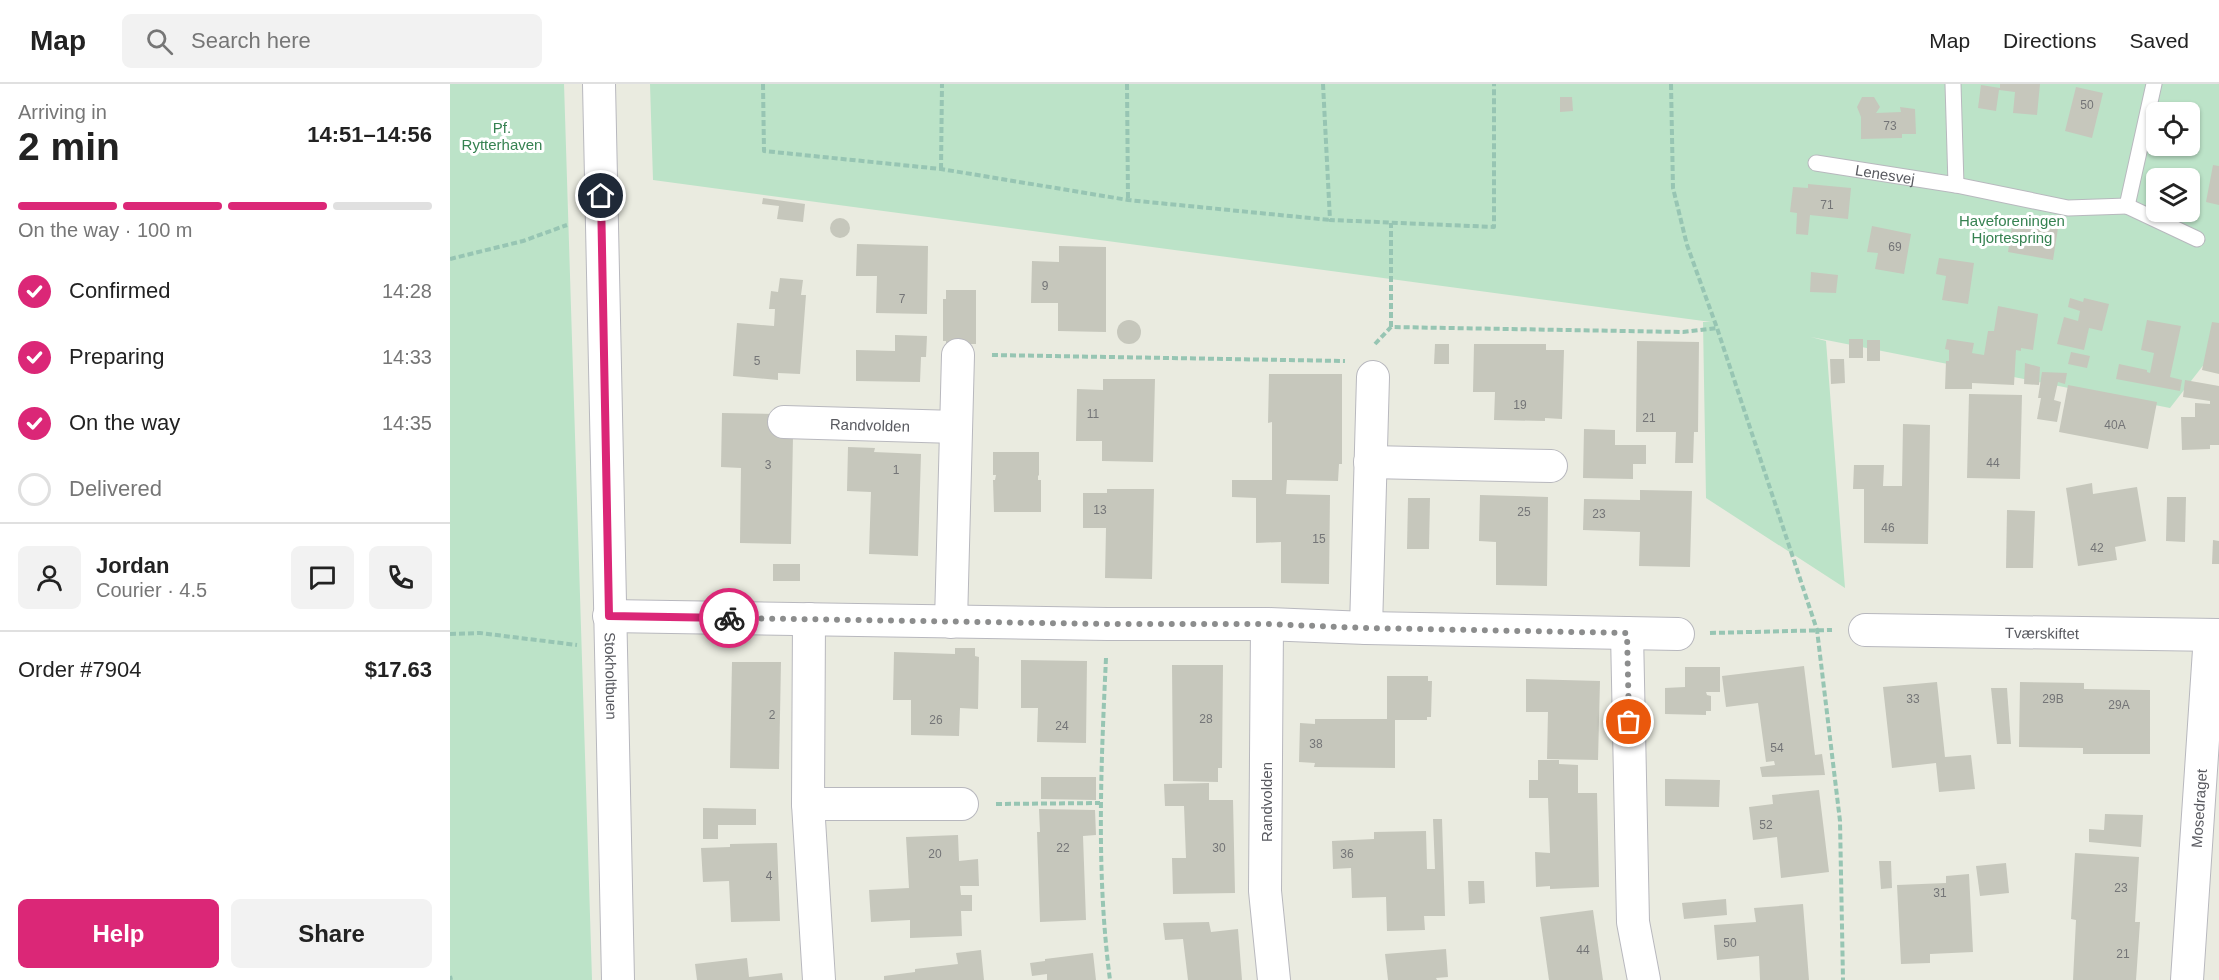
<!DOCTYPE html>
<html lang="en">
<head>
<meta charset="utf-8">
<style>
	body { margin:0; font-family:Helvetica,sans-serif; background:#f2f2f2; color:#222; height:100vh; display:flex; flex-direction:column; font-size:22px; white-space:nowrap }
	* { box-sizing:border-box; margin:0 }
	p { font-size:20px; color:#767676 }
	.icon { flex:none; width:33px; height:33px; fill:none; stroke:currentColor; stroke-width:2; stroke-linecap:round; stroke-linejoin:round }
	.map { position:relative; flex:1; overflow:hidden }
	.panel { display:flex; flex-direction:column; background:#fff; width:450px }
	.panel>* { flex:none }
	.buttons { position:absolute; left:1696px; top:18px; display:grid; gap:12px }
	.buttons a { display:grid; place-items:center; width:54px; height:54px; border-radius:9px; background:#fff; box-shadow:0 2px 4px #0004; font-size:30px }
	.pin { position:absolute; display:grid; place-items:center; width:51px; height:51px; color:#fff; margin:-26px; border:3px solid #fff; border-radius:50%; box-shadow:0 2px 6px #0007 }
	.courier { position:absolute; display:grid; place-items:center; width:60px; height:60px; margin:-30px; border:4px solid #db2777; border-radius:50%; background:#fff; color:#222; box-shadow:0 2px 8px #0007 }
	.overview em { font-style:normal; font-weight:700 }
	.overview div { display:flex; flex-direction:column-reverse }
	.overview { display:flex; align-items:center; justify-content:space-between; height:102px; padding:0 18px }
	h1 { font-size:39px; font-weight:700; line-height:45px }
	.bar { display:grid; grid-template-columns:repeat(4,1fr); gap:9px 6px; align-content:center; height:72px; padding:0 18px }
	.bar i { height:8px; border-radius:4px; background:#e0e0e0 }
	.bar .active { background:#db2777 }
	.bar p { grid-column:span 4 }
	.line { display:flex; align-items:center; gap:15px; padding:0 18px; border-top:2px solid #e0e0e0 }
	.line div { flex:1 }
	.round { display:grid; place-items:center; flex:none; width:63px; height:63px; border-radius:9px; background:#f2f2f2 }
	ol { padding:0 18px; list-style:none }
	li { display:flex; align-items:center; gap:18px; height:66px }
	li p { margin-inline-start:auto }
	li .icon { padding:6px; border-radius:50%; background:#db2777; color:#fff; stroke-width:4 }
	li:last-child { color:#767676 }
	li i { width:33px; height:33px; border:3px solid #e0e0e0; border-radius:50% }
	.button { display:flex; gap:12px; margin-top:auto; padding:12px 18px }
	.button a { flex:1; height:69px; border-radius:9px; background:#db2777; color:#fff; font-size:24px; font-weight:700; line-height:69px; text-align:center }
	.button a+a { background:#f2f2f2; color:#222 }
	header { display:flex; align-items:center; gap:36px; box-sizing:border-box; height:84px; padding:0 30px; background:#fff; border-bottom:2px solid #e0e0e0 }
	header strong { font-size:28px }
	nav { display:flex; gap:33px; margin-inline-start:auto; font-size:21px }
	.search { width:420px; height:54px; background:#f2f2f2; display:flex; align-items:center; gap:15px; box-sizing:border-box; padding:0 21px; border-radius:9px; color:#767676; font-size:22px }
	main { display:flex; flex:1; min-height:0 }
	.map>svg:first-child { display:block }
	.green { fill:#bce3c8; fill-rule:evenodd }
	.building { fill:#c6c7bc }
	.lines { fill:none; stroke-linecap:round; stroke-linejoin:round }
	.lane-casing { stroke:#b8b8be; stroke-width:17 }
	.street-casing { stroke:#b8b8be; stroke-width:34 }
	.path { stroke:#97c5b3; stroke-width:4; stroke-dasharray:6 3; stroke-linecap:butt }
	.lane { stroke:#fff; stroke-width:15 }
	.street { stroke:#fff; stroke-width:32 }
	.done { stroke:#8c8d8d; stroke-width:6; stroke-dasharray:0 10.8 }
	.route { stroke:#db2777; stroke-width:8 }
	.labels { text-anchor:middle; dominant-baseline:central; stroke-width:6; stroke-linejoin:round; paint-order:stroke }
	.number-label { font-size:12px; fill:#747577 }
	.park-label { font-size:15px; fill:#368251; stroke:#fff }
	.street-label { font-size:15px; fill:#595a60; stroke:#fff }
</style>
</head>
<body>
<header>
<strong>Map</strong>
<div class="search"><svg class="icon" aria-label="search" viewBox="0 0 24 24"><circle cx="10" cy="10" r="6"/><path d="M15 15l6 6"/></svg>Search here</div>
<nav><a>Map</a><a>Directions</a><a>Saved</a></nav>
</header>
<main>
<section class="panel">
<div class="overview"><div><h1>2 min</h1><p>Arriving in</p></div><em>14:51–14:56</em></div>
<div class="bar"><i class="active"></i><i class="active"></i><i class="active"></i><i></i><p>On the way · 100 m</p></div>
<ol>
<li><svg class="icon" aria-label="check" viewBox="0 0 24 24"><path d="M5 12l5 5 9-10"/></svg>Confirmed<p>14:28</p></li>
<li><svg class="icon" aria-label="check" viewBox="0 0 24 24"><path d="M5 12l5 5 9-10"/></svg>Preparing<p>14:33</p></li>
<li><svg class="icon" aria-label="check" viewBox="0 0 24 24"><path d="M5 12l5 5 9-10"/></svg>On the way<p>14:35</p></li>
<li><i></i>Delivered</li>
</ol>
<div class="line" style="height:108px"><a class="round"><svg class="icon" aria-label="person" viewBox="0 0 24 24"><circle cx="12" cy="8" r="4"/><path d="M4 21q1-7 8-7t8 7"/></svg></a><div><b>Jordan</b><p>Courier · 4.5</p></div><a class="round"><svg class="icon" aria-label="chat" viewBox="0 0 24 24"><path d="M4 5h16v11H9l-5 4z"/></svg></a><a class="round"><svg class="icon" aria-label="phone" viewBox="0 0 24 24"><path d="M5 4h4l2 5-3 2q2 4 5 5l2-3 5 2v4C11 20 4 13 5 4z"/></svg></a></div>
<div class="line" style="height:78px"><div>Order #7904</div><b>$17.63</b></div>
<div class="button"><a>Help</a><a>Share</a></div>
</section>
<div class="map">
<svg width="1769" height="896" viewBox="0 0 1769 896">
	<rect width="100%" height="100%" fill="#eaebe0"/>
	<g class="green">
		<polygon points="0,0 114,0 142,896 0,896"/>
		<path d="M200,0H1769V261L1720,324L1361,253L1376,257L1395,504L1256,414L1253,238H1261L203,96ZM1707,28H1740V62H1707ZM1707,94H1740V128H1707Z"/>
	</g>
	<g class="building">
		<polygon points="1550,0 1590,0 1587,31 1563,29 1565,8 1549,6 1546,27 1528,24 1531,1 1550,4"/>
		<polygon points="1626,3 1653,9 1642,54 1615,47"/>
		<polygon points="1110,13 1122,13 1123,27 1110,28"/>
		<polygon points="1412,13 1424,13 1430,23 1426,29 1451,28 1450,23 1465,25 1466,50 1452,50 1452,54 1411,55 1411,33 1407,23"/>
		<polygon points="1763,81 1769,82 1769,121 1756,118"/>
		<polygon points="1358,100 1401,104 1398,135 1360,131 1358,151 1346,150 1347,129 1340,128 1343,103 1358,104"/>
		<polygon points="313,114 355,120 353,138 327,135 329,122 312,120"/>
		<circle cx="390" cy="144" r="10"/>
		<polygon points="1563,136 1608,144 1603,176 1558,168"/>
		<polygon points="1422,142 1461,150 1454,190 1425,185 1428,169 1417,168"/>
		<polygon points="407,160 478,162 477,230 426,229 427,192 406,192"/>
		<polygon points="609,162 656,163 656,248 608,247 608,219 581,219 582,177 609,178"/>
		<polygon points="1489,174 1524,179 1518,220 1492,216 1496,192 1486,190"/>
		<polygon points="1361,188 1388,191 1386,209 1360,208"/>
		<polygon points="330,194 353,196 351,211 356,211 350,290 328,289 328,296 283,292 287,239 324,242 325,225 319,225 321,207 328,208"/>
		<polygon points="496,206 526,206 526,260 496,260 496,257 493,257 493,215 496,215"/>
		<polygon points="1620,214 1633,218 1634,214 1659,220 1652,247 1639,244 1634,266 1607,260 1614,233 1628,237 1630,227 1618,223"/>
		<polygon points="1548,222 1588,230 1583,266 1571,264 1571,267 1566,266 1564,301 1522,299 1522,305 1495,305 1496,277 1499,277 1499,266 1495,265 1497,255 1524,259 1522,269 1534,271 1538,247 1544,247"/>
		<polygon points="1697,236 1731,242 1720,293 1732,296 1730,307 1666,295 1669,280 1697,286 1697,288 1700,289 1704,269 1691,266"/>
		<circle cx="679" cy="248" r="12"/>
		<polygon points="1762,238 1769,239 1769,290 1752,286"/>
		<polygon points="445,251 477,252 476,273 471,273 470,298 406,297 406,266 445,267"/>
		<rect x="1399" y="255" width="14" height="19"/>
		<rect x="1417" y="256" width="13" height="21"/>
		<polygon points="1187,257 1249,258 1248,348 1244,348 1243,379 1225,379 1226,348 1186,348"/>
		<polygon points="985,260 999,260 999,280 984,280"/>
		<polygon points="1024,260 1096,260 1096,266 1114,266 1112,335 1095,334 1095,337 1044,336 1045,308 1023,308"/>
		<polygon points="1621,268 1640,272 1637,284 1618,280"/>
		<polygon points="1380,275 1394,275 1395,299 1381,300"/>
		<polygon points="1575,279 1590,283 1589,301 1574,300"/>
		<polygon points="1592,288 1617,289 1615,300 1608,298 1604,316 1611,318 1607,338 1587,335 1591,314 1588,314"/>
		<polygon points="819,290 892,290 892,380 889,380 888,397 837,396 836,410 880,411 879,500 831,499 831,458 806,459 806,414 782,413 782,396 822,396 822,338 818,339"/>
		<polygon points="653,295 705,295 703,378 652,377 652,357 626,357 627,305 653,306"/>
		<polygon points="1735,296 1769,302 1769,361 1760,361 1760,365 1732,366 1731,333 1745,333 1745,319 1760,320 1760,317 1733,313"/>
		<polygon points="1618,301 1707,318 1698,365 1609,348"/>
		<polygon points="1519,310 1572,311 1570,395 1517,394"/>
		<polygon points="272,329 326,330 325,352 343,352 341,460 290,459 291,384 271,383"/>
		<polygon points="1453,340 1480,341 1478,460 1414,459 1414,405 1403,405 1404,381 1434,381 1433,402 1452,402"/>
		<polygon points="1134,345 1165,346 1165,361 1196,361 1196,380 1183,380 1183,395 1133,394"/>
		<polygon points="398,363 425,364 424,368 471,370 468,472 419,470 421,408 397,407"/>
		<polygon points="543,368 589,368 589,391 588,392 588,396 591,396 591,428 544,428 543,396 545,396 546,391 543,391"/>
		<polygon points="1642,399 1643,410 1687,403 1696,457 1665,463 1667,476 1628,482 1616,404"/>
		<polygon points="657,405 704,405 702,495 655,494 656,444 633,444 633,409 657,409"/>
		<polygon points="1190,406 1242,407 1240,483 1189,482 1190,448 1133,446 1134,415 1190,416"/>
		<polygon points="1030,411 1098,413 1097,502 1046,501 1046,458 1029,457"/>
		<polygon points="1717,413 1736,413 1735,458 1716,457"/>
		<polygon points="958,414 980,414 979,465 957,465"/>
		<polygon points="1557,426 1585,427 1583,484 1556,484"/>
		<polygon points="1763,456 1769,457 1769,480 1762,480"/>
		<rect x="323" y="480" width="27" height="17"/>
		<polygon points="505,564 525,564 525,572 529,573 528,625 510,624 509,652 461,651 461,616 443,616 444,568 505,570"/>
		<polygon points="571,576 637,577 636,659 587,658 588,624 571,624"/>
		<polygon points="282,578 331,578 329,685 280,684"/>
		<polygon points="722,581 773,581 772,684 768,684 768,698 723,697"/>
		<polygon points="1354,582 1365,671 1372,670 1375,691 1312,693 1310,683 1325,681 1324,677 1316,678 1308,619 1276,623 1272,592"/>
		<polygon points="1235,583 1270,583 1270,608 1256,608 1257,611 1261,612 1261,627 1256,627 1256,631 1215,630 1215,604 1235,603"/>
		<polygon points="937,592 978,592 978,597 982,597 981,633 977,633 977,636 945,636 945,684 864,683 865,679 849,678 850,639 865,640 865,635 937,635"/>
		<polygon points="1076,595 1150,597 1148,676 1097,675 1098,628 1076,628"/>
		<polygon points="1487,598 1495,673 1521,671 1525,705 1489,708 1486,679 1442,684 1433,603"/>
		<polygon points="1570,598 1634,599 1634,605 1700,606 1700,670 1633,670 1633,664 1569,663"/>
		<polygon points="1541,604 1557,604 1561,660 1547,660"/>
		<polygon points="1088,676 1109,676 1109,680 1128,681 1128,709 1147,709 1149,803 1100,805 1100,802 1086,803 1085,768 1100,769 1098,714 1079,714 1079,696 1088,696"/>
		<polygon points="591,693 646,693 646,716 591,715"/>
		<polygon points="1215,695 1270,696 1269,723 1215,722"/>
		<polygon points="759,699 759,716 783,716 785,809 723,810 722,774 736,774 734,722 715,722 714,700"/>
		<polygon points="1369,706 1379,788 1331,794 1327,753 1303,756 1299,723 1323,720 1322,711"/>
		<polygon points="253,724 306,725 306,741 268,741 268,755 253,755"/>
		<polygon points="589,725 645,726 646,751 633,752 636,836 590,838 587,748 590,748"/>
		<polygon points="1655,730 1693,731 1691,763 1639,758 1639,745 1654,746"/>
		<polygon points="983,735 992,735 995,832 974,832 975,846 937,847 936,813 902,814 901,784 883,785 882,757 924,755 924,748 976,747 977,785 985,785"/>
		<polygon points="508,751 509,777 528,775 529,802 510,802 511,811 522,811 522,827 511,827 512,852 460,854 460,836 421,838 419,806 459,804 456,753"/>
		<polygon points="327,759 330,837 281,838 279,797 253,798 251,764 280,763 280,760"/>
		<polygon points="1625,769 1689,773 1685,838 1690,838 1686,896 1623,896 1626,836 1621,835"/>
		<polygon points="1429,777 1441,777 1442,804 1431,805"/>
		<polygon points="1556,779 1559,809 1530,812 1526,782"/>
		<polygon points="1519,790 1523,868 1480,870 1480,879 1451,880 1447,801 1496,799 1496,792"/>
		<polygon points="1018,797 1034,797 1035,819 1019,820"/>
		<polygon points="1276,815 1277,831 1234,835 1232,819"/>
		<polygon points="1353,820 1359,896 1310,896 1309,872 1267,876 1264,841 1306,838 1304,824"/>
		<polygon points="1143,826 1153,896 1099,896 1090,833"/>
		<polygon points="759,838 761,848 788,845 792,896 738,896 733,855 715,856 713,839"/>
		<polygon points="996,865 998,893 986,894 987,896 938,896 935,870"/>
		<polygon points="531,866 534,896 434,896 434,892 465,888 465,885 508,880 506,869"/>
		<polygon points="643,869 646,896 597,896 597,890 582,892 580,879 595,877 595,875"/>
		<polygon points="297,874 299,893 332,889 333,896 247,896 245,880"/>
	</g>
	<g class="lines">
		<defs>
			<g id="lane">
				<polyline points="1503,0 1506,101"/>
				<path id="s1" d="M1366,79L1506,101L1618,124L1677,122L1704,0"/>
				<polyline points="1677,122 1747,155"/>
			</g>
			<g id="street">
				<path id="s2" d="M149,0L168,896"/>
				<path id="s3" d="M334,338L506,343"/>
				<polyline points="920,378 1101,382"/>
				<polyline points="159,532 657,540 817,540 916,544 1228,550"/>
				<polyline points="359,535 358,720 369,896"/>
				<polyline points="501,538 508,271"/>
				<polyline points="817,540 815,807 824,896"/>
				<polyline points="916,544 923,293"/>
				<path id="s4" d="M1415,546L1769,551"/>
				<polyline points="1177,549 1183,838 1194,896"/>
				<polyline points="358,720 512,720"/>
				<path id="s5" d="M1737,896L1760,551"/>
			</g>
		</defs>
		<use href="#lane" class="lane-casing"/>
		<use href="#street" class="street-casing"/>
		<g class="path">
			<polyline points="313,0 314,67 491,85 678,116 880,136"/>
			<polyline points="677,0 678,116"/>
			<polyline points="873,0 880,136 1044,143 1044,0"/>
			<polyline points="1221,0 1223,104 1237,161 1267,244 1367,546 1390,737 1393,896"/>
			<polyline points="491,85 492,0"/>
			<polyline points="0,175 73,157 117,141"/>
			<polyline points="941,243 941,139"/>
			<polyline points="925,260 941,243 1233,248 1267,244"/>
			<polyline points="542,271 895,277"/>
			<polyline points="1260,549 1382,546"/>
			<polyline points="0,550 30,549 127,561"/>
			<path d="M656,574C651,681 646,789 660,896"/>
			<polyline points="546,720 650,719"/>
			<polyline points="0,892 1,896"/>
		</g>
		<use href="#lane" class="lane"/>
		<use href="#street" class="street"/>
	</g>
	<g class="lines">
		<polyline class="done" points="279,534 657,540 817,540 916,544 1177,549 1179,638"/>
		<polyline class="route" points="151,112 159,532 279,534"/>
	</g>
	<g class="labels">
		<g class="number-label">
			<text x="1637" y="21">50</text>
			<text x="1440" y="42">73</text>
			<text x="1377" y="121">71</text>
			<text x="1445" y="163">69</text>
			<text x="595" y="202">9</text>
			<text x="452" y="215">7</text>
			<text x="307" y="277">5</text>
			<text x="1070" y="321">19</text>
			<text x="643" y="330">11</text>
			<text x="1199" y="334">21</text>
			<text x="1665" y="341">40A</text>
			<text x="1543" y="379">44</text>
			<text x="318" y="381">3</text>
			<text x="446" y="386">1</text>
			<text x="650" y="426">13</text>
			<text x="1074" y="428">25</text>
			<text x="1149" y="430">23</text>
			<text x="1438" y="444">46</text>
			<text x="869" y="455">15</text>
			<text x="1647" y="464">42</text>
			<text x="1463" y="615">33</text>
			<text x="1603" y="615">29B</text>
			<text x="1669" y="621">29A</text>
			<text x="322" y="631">2</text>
			<text x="756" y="635">28</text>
			<text x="486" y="636">26</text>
			<text x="612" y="642">24</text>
			<text x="866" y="660">38</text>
			<text x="1327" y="664">54</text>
			<text x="1316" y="741">52</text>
			<text x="613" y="764">22</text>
			<text x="769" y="764">30</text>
			<text x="485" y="770">20</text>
			<text x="897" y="770">36</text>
			<text x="319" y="792">4</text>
			<text x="1671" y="804">23</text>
			<text x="1490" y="809">31</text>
			<text x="1280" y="859">50</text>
			<text x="1133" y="866">44</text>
			<text x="1673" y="870">21</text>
		</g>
		<g class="park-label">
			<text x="52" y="43">Pf.<tspan x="52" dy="17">Rytterhaven</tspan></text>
			<text x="1562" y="136">Haveforeningen<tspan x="1562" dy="17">Hjortespring</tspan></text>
		</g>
		<g class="street-label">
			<text stroke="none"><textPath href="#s1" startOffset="70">Lenesvej</textPath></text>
			<text stroke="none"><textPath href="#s3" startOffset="86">Randvolden</textPath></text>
			<text stroke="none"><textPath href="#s4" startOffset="177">Tværskiftet</textPath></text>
			<text stroke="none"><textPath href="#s2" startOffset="592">Stokholtbuen</textPath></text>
			<text transform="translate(816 718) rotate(-90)">Randvolden</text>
			<text stroke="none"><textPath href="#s5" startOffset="172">Mosedraget</textPath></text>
		</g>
	</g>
</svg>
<div class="buttons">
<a><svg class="icon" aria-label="locate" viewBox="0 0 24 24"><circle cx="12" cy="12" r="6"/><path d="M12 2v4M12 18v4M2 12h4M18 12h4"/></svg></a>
<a><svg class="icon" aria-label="layers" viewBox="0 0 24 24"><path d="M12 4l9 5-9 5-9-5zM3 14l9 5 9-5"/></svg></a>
</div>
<div class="pin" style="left:1179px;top:638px;background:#ea580c"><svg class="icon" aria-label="bag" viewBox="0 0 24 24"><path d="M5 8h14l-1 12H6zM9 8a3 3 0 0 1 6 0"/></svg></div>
<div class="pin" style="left:151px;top:112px;background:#1f2937"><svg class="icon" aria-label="home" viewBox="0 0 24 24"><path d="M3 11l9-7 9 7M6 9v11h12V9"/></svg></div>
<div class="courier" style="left:279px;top:534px"><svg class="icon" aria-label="bike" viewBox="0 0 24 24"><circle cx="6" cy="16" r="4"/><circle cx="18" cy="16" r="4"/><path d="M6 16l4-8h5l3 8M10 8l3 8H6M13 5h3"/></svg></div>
</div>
</main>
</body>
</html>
